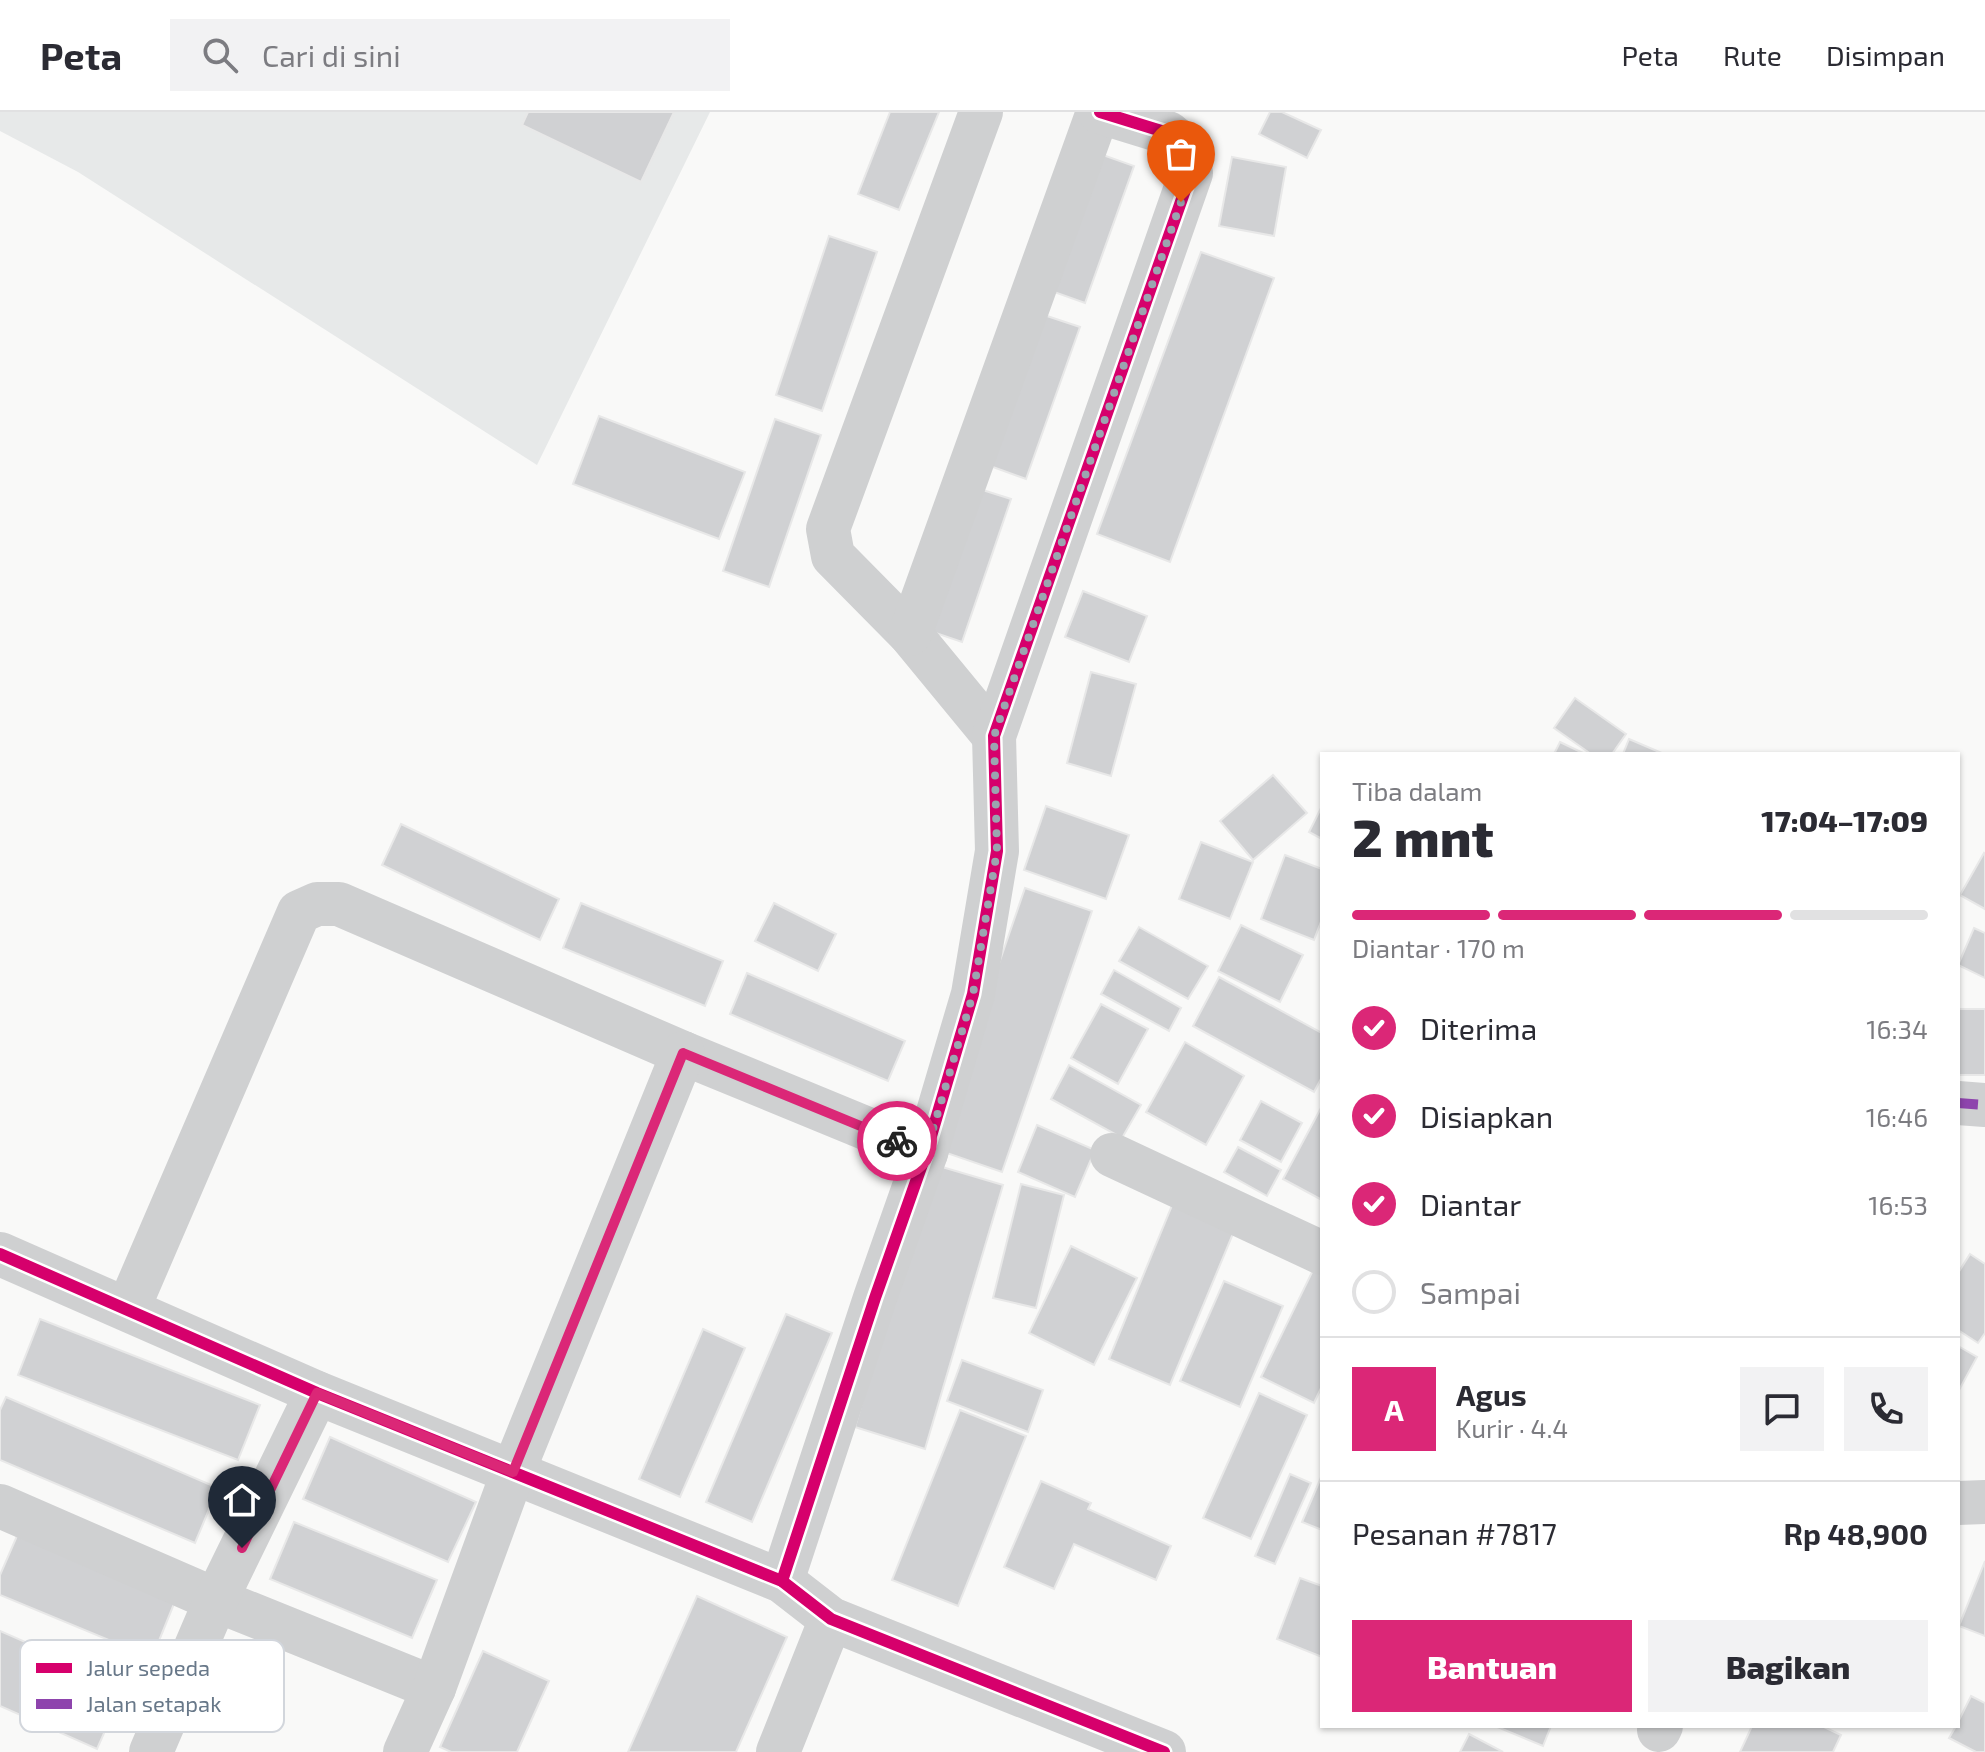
<!DOCTYPE html>
<html lang="id">
<head>
<meta charset="utf-8">
<style>
	body { margin:0; font-family:"Exo 2",sans-serif; background:#f2f2f3; color:#2b2b33; height:100vh; display:flex; flex-direction:column; font-size:30px; white-space:nowrap }
	* { box-sizing:border-box; margin:0 }
	p { font-size:26px; color:#7c7c81 }
	.icon { flex:none; width:44px; height:44px; fill:none; stroke:currentColor; stroke-width:2; stroke-linecap:round; stroke-linejoin:round }
	.map { position:relative; flex:1; overflow:hidden }
	.details { position:absolute; left:1320px; top:640px; width:640px; height:976px; display:flex; flex-direction:column; background:#fff; border-radius:0px; box-shadow:0 2px 6px #0004 }
	.details>* { flex:none }
	.pin { position:absolute; display:grid; place-items:center; width:68px; height:68px; color:#fff; margin:-82px -34px; border-radius:50% 50% 50% 0; rotate:-45deg; box-shadow:0 0 8px #0007 }
	.pin .icon { rotate:45deg }
	.courier { position:absolute; display:grid; place-items:center; width:80px; height:80px; margin:-40px; border:6px solid #db2777; border-radius:50%; background:#fff; color:#222; box-shadow:0 2px 10px #0007 }
	.head em { font-style:normal; font-weight:800 }
	.head div { display:flex; flex-direction:column-reverse }
	.head { display:flex; align-items:center; justify-content:space-between; height:136px; padding:0 32px }
	h1 { font-size:52px; font-weight:800; line-height:60px }
	.bar { display:grid; grid-template-columns:repeat(4,1fr); gap:12px 8px; align-content:center; height:96px; padding:0 32px }
	.bar i { height:10px; border-radius:6px; background:#e1e1e2 }
	.bar .active { background:#db2777 }
	.bar p { grid-column:span 4 }
	.line { display:flex; align-items:center; gap:20px; padding:0 32px; border-top:2px solid #e1e1e2 }
	.line div { flex:1 }
	.round { display:grid; place-items:center; flex:none; width:84px; height:84px; border-radius:0px; background:#f2f2f3 }
	ol { padding:0 32px; list-style:none }
	li { display:flex; align-items:center; gap:24px; height:88px }
	li p { margin-inline-start:auto }
	li .icon { padding:8px; border-radius:50%; background:#db2777; color:#fff; stroke-width:4 }
	li:last-child { color:#7c7c81 }
	li i { width:44px; height:44px; border:4px solid #e1e1e2; border-radius:50% }
	.cta { display:flex; gap:16px; margin-top:auto; padding:16px 32px }
	.cta a { flex:1; height:92px; border-radius:0px; background:#db2777; color:#fff; font-size:32px; font-weight:800; line-height:92px; text-align:center }
	.cta a+a { background:#f2f2f3; color:#2b2b33 }
	header { display:flex; align-items:center; gap:48px; box-sizing:border-box; height:112px; padding:0 40px; background:#fff; border-bottom:2px solid #e1e1e2 }
	header strong { font-size:38px }
	nav { display:flex; gap:44px; margin-inline-start:auto; font-size:28px }
	.search { width:560px; height:72px; background:#f2f2f3; display:flex; align-items:center; gap:20px; box-sizing:border-box; padding:0 28px; border-radius:0px; color:#7c7c81; font-size:30px }
	.map>svg:first-child { display:block }
	.built { fill:#e7e9e9 }
	.building { fill:#d0d1d3; stroke:#e8e8e8; stroke-width:2 }
	.lines { fill:none; stroke-linecap:round; stroke-linejoin:round }
	.minor { stroke:#cfd0d1; stroke-width:44 }
	.quiet { stroke:#8e44ad; stroke-width:10; stroke-dasharray:20 10; stroke-linecap:butt }
	.cycleway-casing { stroke:#fff; stroke-width:17 }
	.cycleway { stroke:#d6006c; stroke-width:12 }
	.done { stroke:#9ba5b0; stroke-width:8; stroke-dasharray:0 14.4 }
	.route { stroke:#db2777; stroke-width:10 }
	.key { fill:#fff; stroke:#d2d6dc; stroke-width:2 }
	.key-label { font-size:22px; fill:#687889 }
</style>
</head>
<body>
<header>
<strong>Peta</strong>
<div class="search"><svg class="icon" aria-label="search" viewBox="0 0 24 24"><circle cx="10" cy="10" r="6"/><path d="M15 15l6 6"/></svg>Cari di sini</div>
<nav><a>Peta</a><a>Rute</a><a>Disimpan</a></nav>
</header>
<div class="map">
<svg width="1985" height="1640" viewBox="0 0 1985 1640">
	<rect width="100%" height="100%" fill="#f9f9f8"/>
	<polygon class="built" points="0,0 710,0 537,353 78,60 0,19"/>
	<g class="building">
		<polygon points="528,0 674,0 641,70 522,13"/>
		<polygon points="890,0 939,0 899,98 858,82"/>
		<polygon points="1270,0 1282,0 1321,18 1307,46 1259,22"/>
		<polygon points="1089,38 1134,54 1085,191 1040,175"/>
		<polygon points="1232,45 1286,55 1274,124 1219,114"/>
		<polygon points="829,124 877,140 822,299 776,283"/>
		<polygon points="1201,140 1274,166 1170,450 1097,422"/>
		<polygon points="1032,199 1080,215 1026,367 979,350"/>
		<polygon points="599,304 745,360 719,427 573,372"/>
		<polygon points="775,307 821,323 769,475 723,459"/>
		<polygon points="970,374 1011,387 962,530 921,516"/>
		<polygon points="1083,479 1147,504 1129,550 1065,525"/>
		<polygon points="1091,560 1136,572 1111,664 1067,651"/>
		<polygon points="1575,586 1626,622 1612,642 1591,642 1554,616"/>
		<polygon points="1629,627 1664,642 1623,642"/>
		<polygon points="1560,630 1585,642 1554,642"/>
		<polygon points="1273,663 1307,701 1253,748 1220,709"/>
		<polygon points="1046,694 1129,723 1106,787 1024,758"/>
		<polygon points="1322,694 1322,727 1309,720"/>
		<polygon points="401,712 559,787 540,828 382,753"/>
		<polygon points="1201,730 1253,750 1230,807 1179,787"/>
		<polygon points="1984,741 1985,742 1985,797 1960,783"/>
		<polygon points="1285,743 1322,757 1322,807 1314,828 1261,807"/>
		<polygon points="1025,776 1092,799 1002,1060 935,1037"/>
		<polygon points="581,791 723,849 705,894 563,836"/>
		<polygon points="774,791 836,822 818,859 755,829"/>
		<polygon points="1241,813 1303,843 1280,890 1218,859"/>
		<polygon points="1139,815 1208,854 1188,887 1119,849"/>
		<polygon points="1974,816 1985,821 1985,866 1958,853"/>
		<polygon points="1114,858 1181,896 1169,919 1101,882"/>
		<polygon points="747,861 905,929 888,969 730,902"/>
		<polygon points="1219,865 1322,921 1322,965 1314,980 1193,914"/>
		<polygon points="1101,892 1148,917 1118,972 1071,946"/>
		<polygon points="1958,897 1985,897 1985,963 1959,963"/>
		<polygon points="1185,930 1244,964 1206,1033 1146,1000"/>
		<polygon points="1069,953 1141,993 1122,1026 1051,987"/>
		<polygon points="1261,989 1302,1011 1281,1050 1240,1028"/>
		<polygon points="1322,994 1322,1088 1283,1067"/>
		<polygon points="1037,1013 1095,1038 1075,1085 1018,1060"/>
		<polygon points="1238,1035 1281,1058 1267,1084 1224,1060"/>
		<polygon points="932,1052 1003,1073 925,1337 855,1315"/>
		<polygon points="1021,1072 1064,1083 1036,1196 993,1186"/>
		<polygon points="1175,1086 1237,1112 1170,1273 1109,1247"/>
		<polygon points="1071,1134 1137,1166 1094,1253 1029,1221"/>
		<polygon points="1970,1142 1985,1152 1985,1221 1978,1231 1958,1218 1958,1161"/>
		<polygon points="1316,1152 1322,1155 1322,1274 1314,1291 1261,1265"/>
		<polygon points="1224,1169 1283,1194 1240,1295 1180,1269"/>
		<polygon points="786,1202 832,1221 752,1410 706,1390"/>
		<polygon points="40,1207 260,1293 238,1348 18,1263"/>
		<polygon points="703,1217 745,1236 680,1385 639,1367"/>
		<polygon points="1958,1234 1977,1245 1958,1280"/>
		<polygon points="962,1248 1043,1278 1028,1320 947,1289"/>
		<polygon points="1259,1281 1307,1303 1251,1427 1203,1406"/>
		<polygon points="6,1285 218,1376 195,1431 0,1348 0,1298"/>
		<polygon points="960,1298 1026,1324 958,1494 892,1468"/>
		<polygon points="330,1325 476,1390 448,1450 303,1387"/>
		<polygon points="1290,1362 1311,1371 1275,1452 1255,1444"/>
		<polygon points="1322,1363 1322,1418 1302,1410"/>
		<polygon points="1041,1369 1091,1391 1088,1397 1171,1434 1156,1468 1074,1432 1054,1477 1004,1455"/>
		<polygon points="294,1410 437,1468 412,1526 270,1467"/>
		<polygon points="20,1417 178,1482 152,1546 0,1483 0,1463"/>
		<polygon points="1985,1449 1985,1524 1959,1514"/>
		<polygon points="1300,1466 1322,1474 1322,1545 1277,1527"/>
		<polygon points="697,1484 787,1525 736,1640 628,1640"/>
		<polygon points="0,1519 125,1574 97,1637 0,1594"/>
		<polygon points="483,1539 549,1569 517,1640 451,1640 440,1635"/>
		<polygon points="1971,1584 1985,1591 1985,1640 1976,1640 1949,1626 1956,1614 1958,1614 1958,1610"/>
		<polygon points="1495,1614 1551,1614 1543,1634"/>
		<polygon points="1752,1614 1822,1614 1841,1623 1833,1640 1740,1640"/>
		<polygon points="1469,1622 1503,1640 1460,1640"/>
	</g>
	<g class="lines">
		<g class="minor">
			<polyline points="981,0 828,417 833,444 910,522 994,624"/>
			<polyline points="910,522 1098,0"/>
			<polyline points="1958,991 1985,993"/>
			<polyline points="1112,1043 1322,1141"/>
			<polyline points="0,1142 317,1281 782,1469 831,1507 1164,1640"/>
			<polyline points="128,1197 299,800 317,792 339,792 683,941 926,1041"/>
			<polyline points="1958,1391 1985,1390"/>
			<polyline points="0,1394 216,1488 434,1576"/>
			<polyline points="782,1469 875,1186 926,1041 973,882 997,739 994,624 1191,61 1186,36 1168,21 1100,0"/>
			<polyline points="1659,1618 1661,1614"/>
			<polyline points="151,1640 216,1488 317,1281"/>
			<polyline points="405,1640 434,1576 513,1360 683,941"/>
			<polyline points="778,1640 831,1507"/>
		</g>
		<polyline class="quiet" points="1958,991 1985,993"/>
		<defs>
			<g id="cycleway">
				<polyline points="0,1142 317,1281 782,1469 831,1507 1164,1640"/>
				<polyline points="782,1469 875,1186 926,1041 973,882 997,739 994,624 1191,61 1186,36 1168,21 1100,0"/>
			</g>
		</defs>
		<use href="#cycleway" class="cycleway-casing"/>
		<use href="#cycleway" class="cycleway"/>
	</g>
	<g class="lines">
		<polyline class="done" points="897,1029 926,1041 973,882 997,739 994,624 1181,90"/>
		<polyline class="route" points="242,1436 317,1281 513,1360 683,941 897,1029"/>
	</g>
	<rect x="20" y="1528" width="264" height="92" rx="12" class="key"/>
	<rect x="36" y="1551" width="36" height="10" fill="#d6006c"/>
	<rect x="36" y="1587" width="36" height="10" fill="#8e44ad"/>
	<g class="key-label">
		<text x="86" y="1564">Jalur sepeda</text>
		<text x="86" y="1600">Jalan setapak</text>
	</g>
</svg>
<div class="pin" style="left:1181px;top:90px;background:#ea580c"><svg class="icon" aria-label="bag" viewBox="0 0 24 24"><path d="M5 8h14l-1 12H6zM9 8a3 3 0 0 1 6 0"/></svg></div>
<div class="pin" style="left:242px;top:1436px;background:#1f2937"><svg class="icon" aria-label="home" viewBox="0 0 24 24"><path d="M3 11l9-7 9 7M6 9v11h12V9"/></svg></div>
<div class="courier" style="left:897px;top:1029px"><svg class="icon" aria-label="bike" viewBox="0 0 24 24"><circle cx="6" cy="16" r="4"/><circle cx="18" cy="16" r="4"/><path d="M6 16l4-8h5l3 8M10 8l3 8H6M13 5h3"/></svg></div>
<section class="details">
<div class="head"><div><h1>2 mnt</h1><p>Tiba dalam</p></div><em>17:04–17:09</em></div>
<div class="bar"><i class="active"></i><i class="active"></i><i class="active"></i><i></i><p>Diantar · 170 m</p></div>
<ol>
<li><svg class="icon" aria-label="check" viewBox="0 0 24 24"><path d="M5 12l5 5 9-10"/></svg>Diterima<p>16:34</p></li>
<li><svg class="icon" aria-label="check" viewBox="0 0 24 24"><path d="M5 12l5 5 9-10"/></svg>Disiapkan<p>16:46</p></li>
<li><svg class="icon" aria-label="check" viewBox="0 0 24 24"><path d="M5 12l5 5 9-10"/></svg>Diantar<p>16:53</p></li>
<li><i></i>Sampai</li>
</ol>
<div class="line" style="height:144px"><b class="round" style="background:#db2777;color:#fff">A</b><div><b>Agus</b><p>Kurir · 4.4</p></div><a class="round"><svg class="icon" aria-label="chat" viewBox="0 0 24 24"><path d="M4 5h16v11H9l-5 4z"/></svg></a><a class="round"><svg class="icon" aria-label="phone" viewBox="0 0 24 24"><path d="M5 4h4l2 5-3 2q2 4 5 5l2-3 5 2v4C11 20 4 13 5 4z"/></svg></a></div>
<div class="line" style="height:104px"><div>Pesanan #7817</div><b>Rp 48,900</b></div>
<div class="cta"><a>Bantuan</a><a>Bagikan</a></div>
</section>
</div>
</body>
</html>
